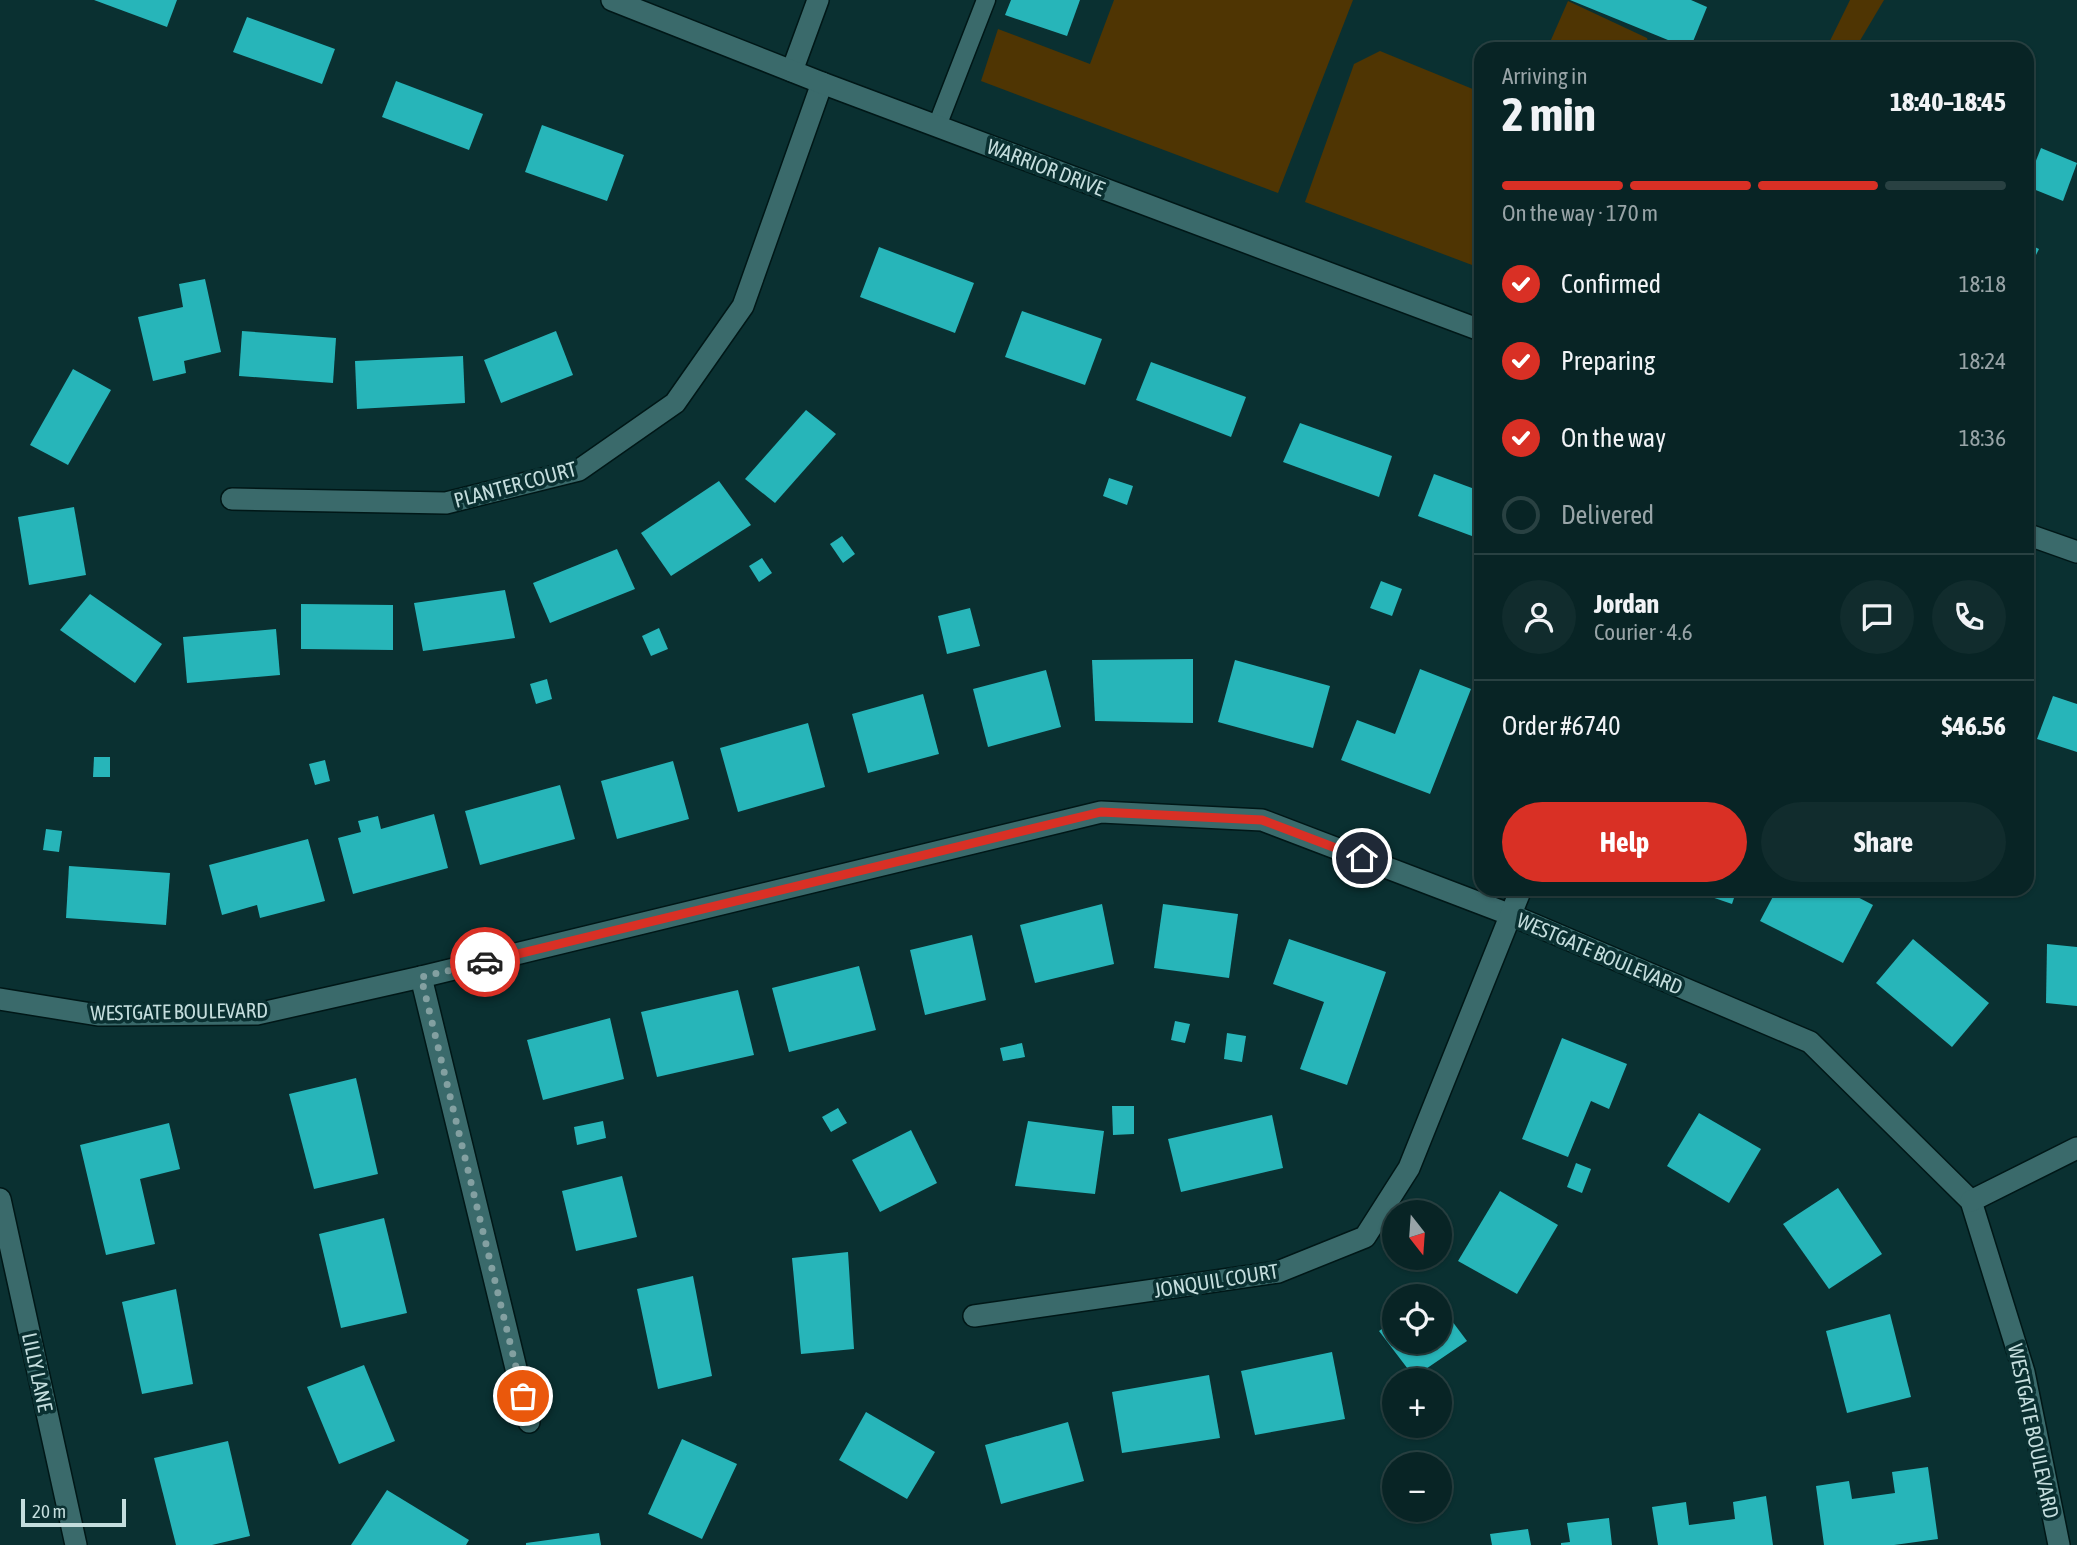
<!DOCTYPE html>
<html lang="en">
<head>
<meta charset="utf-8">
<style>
	body { margin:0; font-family:"Asap Condensed",sans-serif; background:#112c2d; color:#f1f3f6; height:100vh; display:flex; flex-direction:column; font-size:26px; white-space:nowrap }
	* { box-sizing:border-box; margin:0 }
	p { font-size:23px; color:#98a4a7 }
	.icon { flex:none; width:38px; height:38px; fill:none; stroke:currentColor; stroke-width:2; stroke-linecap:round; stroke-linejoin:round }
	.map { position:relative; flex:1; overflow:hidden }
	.side { position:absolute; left:1474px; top:42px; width:560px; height:854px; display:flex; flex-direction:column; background:#082425; border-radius:21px; box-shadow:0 2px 5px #0004,0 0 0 2px #294142 }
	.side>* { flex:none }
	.needle { width:46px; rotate:163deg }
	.buttons { position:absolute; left:1382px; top:1200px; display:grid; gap:14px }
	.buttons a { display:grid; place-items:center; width:70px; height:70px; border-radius:50%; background:#082425; box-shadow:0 2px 5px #0004,0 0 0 2px #294142; font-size:35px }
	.scale { position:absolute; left:21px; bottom:18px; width:105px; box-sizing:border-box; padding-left:7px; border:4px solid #c4dddd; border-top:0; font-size:19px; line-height:24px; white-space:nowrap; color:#c4dddd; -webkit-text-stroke:5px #0a3031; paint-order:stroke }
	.pin { position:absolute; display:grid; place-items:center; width:60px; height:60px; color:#fff; margin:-30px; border:4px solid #fff; border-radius:50%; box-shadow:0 2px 7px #0007 }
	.courier { position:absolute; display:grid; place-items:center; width:70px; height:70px; margin:-35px; border:5px solid #d93025; border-radius:50%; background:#fff; color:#222; box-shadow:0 2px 9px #0007 }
	.summary em { font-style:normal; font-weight:700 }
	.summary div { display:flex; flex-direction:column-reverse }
	.summary { display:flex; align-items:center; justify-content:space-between; height:119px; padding:0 28px }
	h1 { font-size:46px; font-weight:700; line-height:52px }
	.bar { display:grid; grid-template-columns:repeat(4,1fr); gap:10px 7px; align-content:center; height:84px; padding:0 28px }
	.bar i { height:9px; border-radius:5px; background:#294142 }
	.bar .active { background:#d93025 }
	.bar p { grid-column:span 4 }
	.line { display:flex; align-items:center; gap:18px; padding:0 28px; border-top:2px solid #294142 }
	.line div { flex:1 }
	.round { display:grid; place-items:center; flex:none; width:74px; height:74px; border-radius:37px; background:#112c2d }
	ol { padding:0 28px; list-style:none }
	li { display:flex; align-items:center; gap:21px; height:77px }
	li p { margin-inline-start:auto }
	li .icon { padding:7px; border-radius:50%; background:#d93025; color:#fff; stroke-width:4 }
	li:last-child { color:#98a4a7 }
	li i { width:38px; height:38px; border:4px solid #294142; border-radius:50% }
	.cta { display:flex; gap:14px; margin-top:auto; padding:14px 28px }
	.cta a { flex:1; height:80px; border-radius:42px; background:#d93025; color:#fff; font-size:28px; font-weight:700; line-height:80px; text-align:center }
	.cta a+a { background:#112c2d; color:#f1f3f6 }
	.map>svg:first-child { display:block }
	.green { fill:#4f3503 }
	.building { fill:#27b5b9 }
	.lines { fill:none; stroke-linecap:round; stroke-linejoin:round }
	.service-casing { stroke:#001717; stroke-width:21 }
	.minor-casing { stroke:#001717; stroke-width:24 }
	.tertiary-casing { stroke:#001717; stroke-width:24 }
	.service { stroke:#3a6a6b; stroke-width:18 }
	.minor { stroke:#3a6a6b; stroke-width:21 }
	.tertiary { stroke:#3a6a6b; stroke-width:21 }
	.done { stroke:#83a0a1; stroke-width:7; stroke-dasharray:0 12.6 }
	.route { stroke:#d93025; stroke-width:9 }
	.labels { text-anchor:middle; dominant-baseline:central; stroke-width:7; stroke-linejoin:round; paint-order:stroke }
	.street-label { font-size:21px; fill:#c4dddd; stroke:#0a3031 }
</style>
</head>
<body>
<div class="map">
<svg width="2077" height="1545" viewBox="0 0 2077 1545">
	<rect width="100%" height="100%" fill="#0a3031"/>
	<g class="green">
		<polygon points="1114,0 1353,0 1278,193 981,81 998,29 1090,64"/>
		<polygon points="1850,0 1884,0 1855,49 1826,49"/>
		<polygon points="1568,1 1647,38 1650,49 1547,49"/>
		<polygon points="1380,51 1480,92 1480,268 1305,202 1354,64"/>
	</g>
	<g class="building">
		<polygon points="94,0 177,0 167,27"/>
		<polygon points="1011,0 1080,0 1067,36 1005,15"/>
		<polygon points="1570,0 1691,0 1707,7 1690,49"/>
		<polygon points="247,17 335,49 322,84 233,52"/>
		<polygon points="396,81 483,114 469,150 382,117"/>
		<polygon points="542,125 624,155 607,201 525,172"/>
		<polygon points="2041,148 2077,163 2063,201 2026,186"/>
		<polygon points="2026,243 2039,249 2026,275"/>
		<polygon points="879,247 974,283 955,333 860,297"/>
		<polygon points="205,279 221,352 184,361 186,373 153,381 138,317 183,307 179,284"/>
		<polygon points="1022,311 1102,339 1085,385 1005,357"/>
		<polygon points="242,331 336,338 333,383 239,376"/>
		<polygon points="556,331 573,375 501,403 484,360"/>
		<polygon points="463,356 465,403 357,409 355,361"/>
		<polygon points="1151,362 1246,397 1231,437 1136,400"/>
		<polygon points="73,369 111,390 68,465 30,445"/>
		<polygon points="806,410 836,434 775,503 745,479"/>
		<polygon points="1300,423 1392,456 1379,497 1283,462"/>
		<polygon points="1434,474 1480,491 1480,539 1418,516"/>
		<polygon points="1109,478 1133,486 1127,505 1103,496"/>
		<polygon points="719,481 751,525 671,576 641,533"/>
		<polygon points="74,507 86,575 29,585 18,517"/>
		<polygon points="842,536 855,554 843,563 830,544"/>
		<polygon points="617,549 635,589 550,623 533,583"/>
		<polygon points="762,558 772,573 759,582 749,566"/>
		<polygon points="1381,581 1402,589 1392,616 1370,608"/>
		<polygon points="505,590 515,638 423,651 414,603"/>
		<polygon points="90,594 162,644 135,683 60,630"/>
		<polygon points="301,604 393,605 393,650 301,649"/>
		<polygon points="970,608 980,646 947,654 938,616"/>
		<polygon points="659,628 668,649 651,656 642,636"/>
		<polygon points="276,629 280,675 187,683 183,637"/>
		<polygon points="1193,659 1193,723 1095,721 1092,660"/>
		<polygon points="1235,660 1330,686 1313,748 1218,722"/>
		<polygon points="1420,669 1471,689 1430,794 1341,760 1357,720 1395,734"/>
		<polygon points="1046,670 1061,727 988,747 973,689"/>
		<polygon points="547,679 552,699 536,704 530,684"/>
		<polygon points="923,694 939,754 868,773 852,714"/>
		<polygon points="2053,696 2077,704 2077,752 2037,739"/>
		<polygon points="808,723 825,787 738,812 720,748"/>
		<polygon points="94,757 110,757 110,777 93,777"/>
		<polygon points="325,760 330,781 315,785 309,764"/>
		<polygon points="673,761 689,819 617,839 601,781"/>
		<polygon points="560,785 575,839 480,865 465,811"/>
		<polygon points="434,814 448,868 353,894 338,838 361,832 358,821 378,816 381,829"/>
		<polygon points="46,829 62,831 59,852 43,850"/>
		<polygon points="308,839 325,901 260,918 257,905 222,915 209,865"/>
		<polygon points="69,866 170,873 166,925 66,918"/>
		<polygon points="1688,889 1737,889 1732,904"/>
		<polygon points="1777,889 1842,889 1873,905 1843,963 1760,921"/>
		<polygon points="1102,904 1114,964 1035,983 1020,925"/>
		<polygon points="1163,904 1238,914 1229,978 1154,968"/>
		<polygon points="972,935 986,1000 925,1015 910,950"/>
		<polygon points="1289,939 1386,972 1347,1085 1300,1069 1324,1002 1273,984"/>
		<polygon points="1913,939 1989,1003 1952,1047 1876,983"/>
		<polygon points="2047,944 2077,947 2077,1006 2046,1003"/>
		<polygon points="859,966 876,1030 789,1052 772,988"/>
		<polygon points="738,990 754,1055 657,1077 641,1012"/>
		<polygon points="610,1018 624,1079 543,1100 527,1040"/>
		<polygon points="1175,1021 1190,1024 1185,1043 1171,1040"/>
		<polygon points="1227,1033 1246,1036 1242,1062 1224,1059"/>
		<polygon points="1562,1038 1627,1064 1609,1109 1591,1101 1568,1157 1522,1139"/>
		<polygon points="1022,1043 1025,1057 1003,1061 1000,1048"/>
		<polygon points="356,1078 378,1174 314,1189 289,1094"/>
		<polygon points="1112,1106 1134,1106 1134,1134 1113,1135"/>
		<polygon points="838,1108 847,1123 831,1132 822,1117"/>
		<polygon points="1699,1113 1761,1149 1729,1203 1667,1166"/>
		<polygon points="1272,1115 1283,1168 1181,1192 1168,1139"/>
		<polygon points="603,1121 606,1138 577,1145 574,1127"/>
		<polygon points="1028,1121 1104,1131 1095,1194 1015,1186"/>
		<polygon points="169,1123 180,1169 140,1179 155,1244 106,1255 80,1145"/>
		<polygon points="911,1130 937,1183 880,1212 852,1160"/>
		<polygon points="1576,1163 1591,1169 1582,1193 1567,1187"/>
		<polygon points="622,1176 637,1237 576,1251 562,1191"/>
		<polygon points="1838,1188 1882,1254 1829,1289 1783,1224"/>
		<polygon points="1500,1191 1558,1225 1517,1294 1458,1261"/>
		<polygon points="384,1218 407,1313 341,1328 319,1234"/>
		<polygon points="848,1252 854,1349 801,1354 792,1258"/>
		<polygon points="693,1276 712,1376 658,1389 637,1289"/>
		<polygon points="176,1289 193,1384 142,1394 122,1302"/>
		<polygon points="1440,1305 1467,1341 1414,1377 1379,1331 1395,1320 1395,1342 1440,1342"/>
		<polygon points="1890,1314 1911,1397 1847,1413 1826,1331"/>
		<polygon points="1332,1352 1345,1419 1255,1435 1241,1371"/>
		<polygon points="364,1365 395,1441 339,1464 307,1387"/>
		<polygon points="1209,1375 1220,1438 1122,1453 1112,1392"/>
		<polygon points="866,1412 935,1452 907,1499 839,1460"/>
		<polygon points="1068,1422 1084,1481 1001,1504 985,1445"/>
		<polygon points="682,1439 737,1464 702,1539 648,1514"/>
		<polygon points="228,1441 250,1536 212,1545 176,1545 154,1458"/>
		<polygon points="1928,1467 1938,1539 1894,1545 1824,1545 1816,1486 1849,1481 1852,1499 1895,1493 1892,1472"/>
		<polygon points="387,1490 469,1540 466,1545 351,1545"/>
		<polygon points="1766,1496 1773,1545 1658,1545 1652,1507 1686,1502 1689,1525 1735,1519 1733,1502"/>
		<polygon points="1609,1518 1612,1545 1561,1545 1561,1543 1570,1542 1567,1523"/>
		<polygon points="1528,1529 1531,1545 1492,1545 1490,1534"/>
		<polygon points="599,1533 601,1545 526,1545 526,1543"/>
	</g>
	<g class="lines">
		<defs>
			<polyline id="service" points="937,126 986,0"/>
			<g id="minor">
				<polyline points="792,71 818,0"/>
				<polyline points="232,499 446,503 579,470 675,403 743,306 822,83"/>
				<polyline points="421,977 529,1422"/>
				<polyline points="0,999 98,1015 257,1014 421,977 1101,812 1262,820 1511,915 1810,1042 1971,1201 2024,1372 2059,1545"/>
				<polyline points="0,1199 76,1545"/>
				<polyline points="1971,1201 2077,1148"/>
				<polyline points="974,1316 1278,1272 1365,1237 1409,1168 1521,889"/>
			</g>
			<g id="tertiary">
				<polyline points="612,0 822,83 1480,330"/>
				<polyline points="2026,534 2077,552"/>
			</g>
		</defs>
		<use href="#service" class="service-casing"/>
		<use href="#minor" class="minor-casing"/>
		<use href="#tertiary" class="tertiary-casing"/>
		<use href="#service" class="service"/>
		<use href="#minor" class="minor"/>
		<use href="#tertiary" class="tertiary"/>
	</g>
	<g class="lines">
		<polyline class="done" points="485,962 421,977 523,1396"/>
		<polyline class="route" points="485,962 1101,812 1262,820 1362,858"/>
	</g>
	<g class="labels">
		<g class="street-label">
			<text transform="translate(1046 167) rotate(21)">WARRIOR DRIVE</text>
			<text transform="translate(515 484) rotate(-15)">PLANTER COURT</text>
			<text transform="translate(1600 953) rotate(23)">WESTGATE BOULEVARD</text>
			<text transform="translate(179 1011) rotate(-1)">WESTGATE BOULEVARD</text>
			<text transform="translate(1216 1280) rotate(-9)">JONQUIL COURT</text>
			<text transform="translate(38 1372) rotate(78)">LILLY LANE</text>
			<text transform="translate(2034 1431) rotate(78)">WESTGATE BOULEVARD</text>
		</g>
	</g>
</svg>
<div class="buttons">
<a><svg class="needle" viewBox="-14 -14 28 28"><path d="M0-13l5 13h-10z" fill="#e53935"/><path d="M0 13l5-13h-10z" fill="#98a4a7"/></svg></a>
<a><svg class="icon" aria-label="locate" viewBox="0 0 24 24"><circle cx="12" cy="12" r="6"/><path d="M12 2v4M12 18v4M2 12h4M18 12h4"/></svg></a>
<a>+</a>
<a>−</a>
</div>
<div class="scale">20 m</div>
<div class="pin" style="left:523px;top:1396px;background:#ea580c"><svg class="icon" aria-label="bag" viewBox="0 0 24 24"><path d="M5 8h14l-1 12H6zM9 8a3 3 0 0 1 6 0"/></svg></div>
<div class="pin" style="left:1362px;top:858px;background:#1f2937"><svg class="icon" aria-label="home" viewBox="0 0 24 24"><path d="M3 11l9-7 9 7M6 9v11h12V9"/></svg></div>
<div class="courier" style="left:485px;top:962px"><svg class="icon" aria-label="car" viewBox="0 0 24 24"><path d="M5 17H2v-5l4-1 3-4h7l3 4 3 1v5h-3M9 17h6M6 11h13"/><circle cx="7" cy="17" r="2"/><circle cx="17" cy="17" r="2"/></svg></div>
<section class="side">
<div class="summary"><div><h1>2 min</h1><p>Arriving in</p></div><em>18:40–18:45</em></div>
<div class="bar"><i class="active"></i><i class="active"></i><i class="active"></i><i></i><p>On the way · 170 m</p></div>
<ol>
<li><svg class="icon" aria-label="check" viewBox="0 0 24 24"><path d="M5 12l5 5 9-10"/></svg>Confirmed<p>18:18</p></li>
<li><svg class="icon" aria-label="check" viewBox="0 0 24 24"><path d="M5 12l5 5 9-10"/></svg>Preparing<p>18:24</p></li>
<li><svg class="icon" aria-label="check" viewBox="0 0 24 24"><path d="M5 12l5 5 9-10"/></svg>On the way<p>18:36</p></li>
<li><i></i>Delivered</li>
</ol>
<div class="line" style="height:126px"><a class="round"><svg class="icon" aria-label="person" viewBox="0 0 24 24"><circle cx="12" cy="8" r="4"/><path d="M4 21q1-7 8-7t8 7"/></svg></a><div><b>Jordan</b><p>Courier · 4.6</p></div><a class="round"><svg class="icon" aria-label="chat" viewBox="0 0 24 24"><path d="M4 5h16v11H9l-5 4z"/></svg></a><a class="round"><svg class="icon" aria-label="phone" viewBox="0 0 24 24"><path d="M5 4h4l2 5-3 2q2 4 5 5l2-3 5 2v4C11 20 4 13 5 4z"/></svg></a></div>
<div class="line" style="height:91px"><div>Order #6740</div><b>$46.56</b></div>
<div class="cta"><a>Help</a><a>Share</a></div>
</section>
</div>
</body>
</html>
